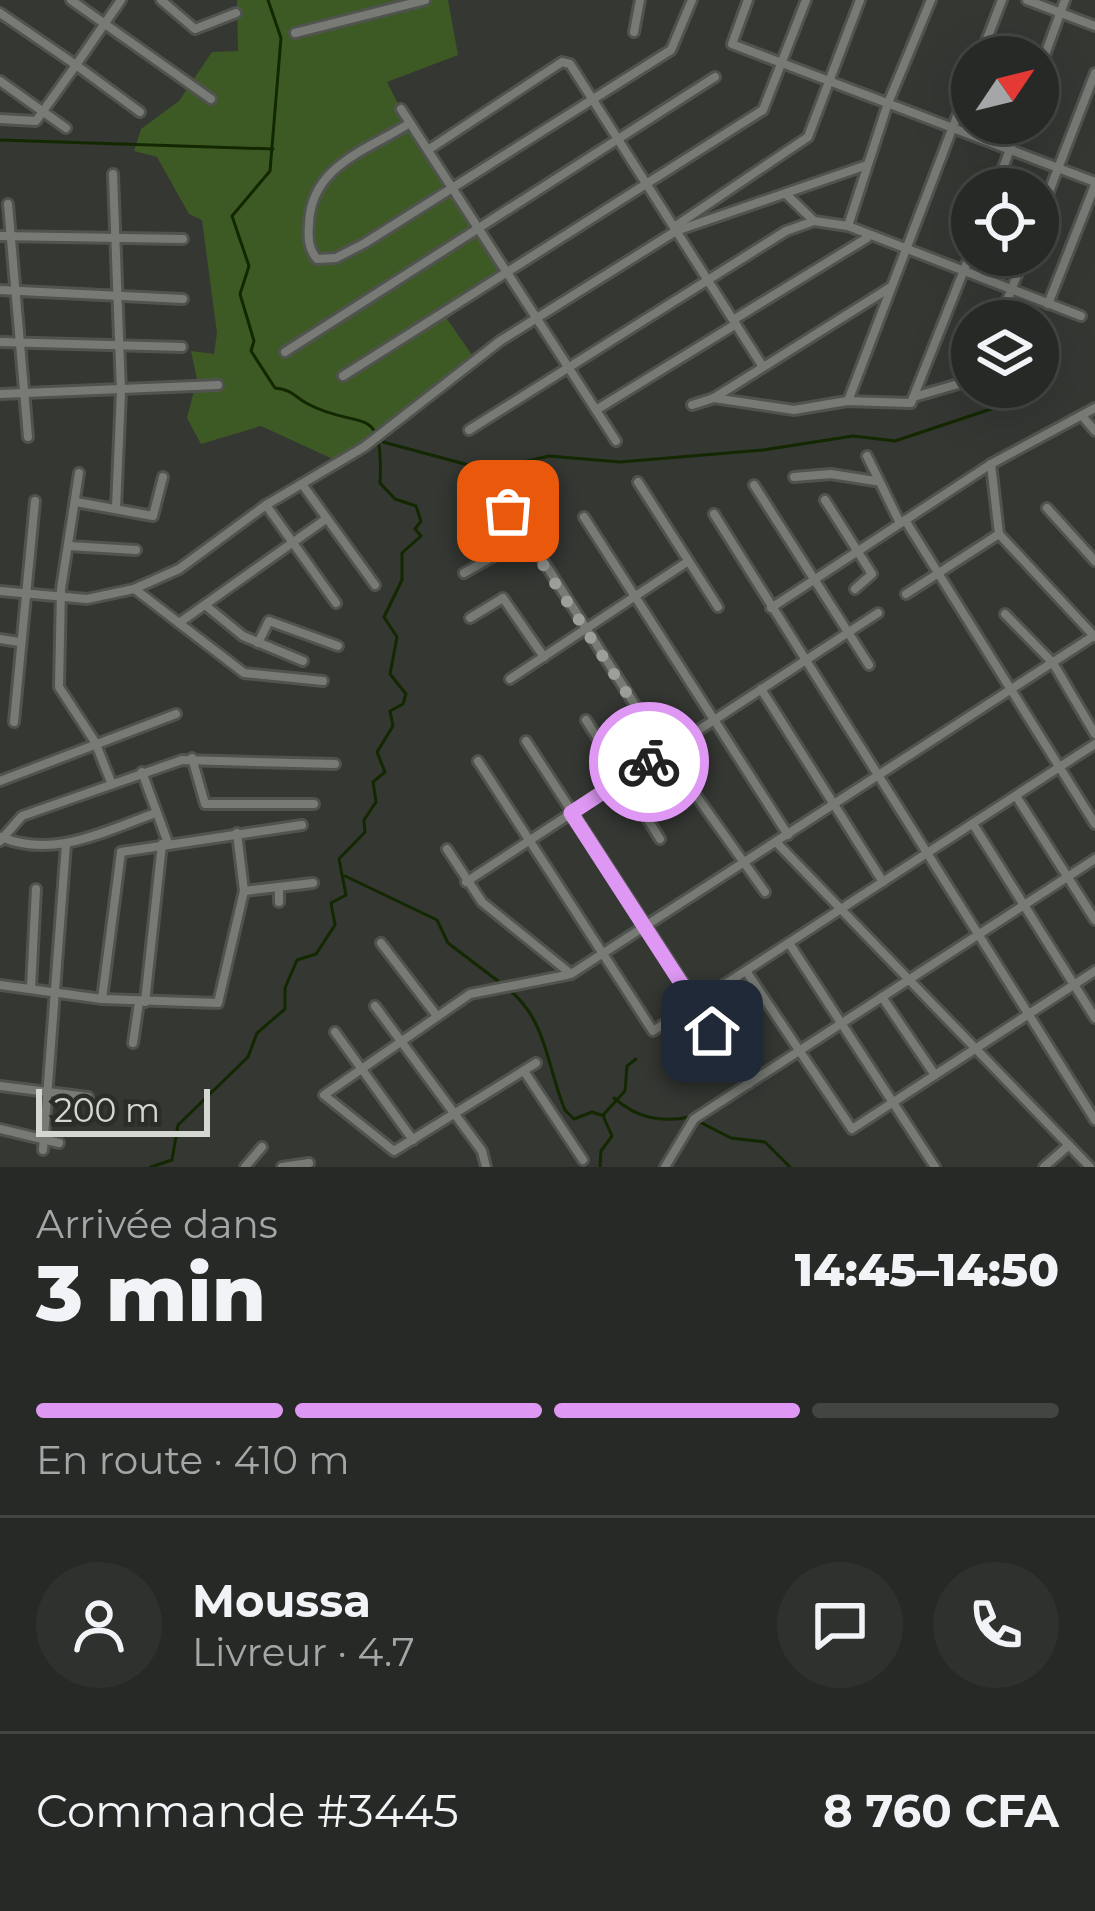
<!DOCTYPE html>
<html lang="fr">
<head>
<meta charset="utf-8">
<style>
	body { margin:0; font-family:Montserrat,sans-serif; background:#2f312e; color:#f1f3f6; height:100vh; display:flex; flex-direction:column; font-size:45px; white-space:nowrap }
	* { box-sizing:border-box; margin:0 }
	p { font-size:39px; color:#a4a6a7 }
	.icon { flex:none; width:66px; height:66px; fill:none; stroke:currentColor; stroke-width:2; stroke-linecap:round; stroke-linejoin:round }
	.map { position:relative; height:1167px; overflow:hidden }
	.details { display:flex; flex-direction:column; background:#272926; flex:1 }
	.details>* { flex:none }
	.needle { width:78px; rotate:55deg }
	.fabs { position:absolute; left:951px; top:36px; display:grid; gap:24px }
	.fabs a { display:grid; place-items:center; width:108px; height:108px; border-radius:50%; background:#272926; box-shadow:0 12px 48px #0002,0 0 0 3px #434543; font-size:60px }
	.scale { position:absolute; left:36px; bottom:30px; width:174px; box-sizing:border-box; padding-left:12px; border:6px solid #d5d7d3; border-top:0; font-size:33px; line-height:42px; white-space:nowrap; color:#d5d7d3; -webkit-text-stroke:9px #2a2d28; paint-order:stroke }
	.pin { position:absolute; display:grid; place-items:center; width:102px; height:102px; color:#fff; margin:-51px; border-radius:24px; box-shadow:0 6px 18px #0006 }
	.courier { position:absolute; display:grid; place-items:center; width:120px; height:120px; margin:-60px; border:9px solid #de98f3; border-radius:50%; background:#fff; color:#222; box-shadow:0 3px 15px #0007 }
	.summary em { font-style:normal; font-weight:800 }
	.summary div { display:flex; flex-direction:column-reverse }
	.summary { display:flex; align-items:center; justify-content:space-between; height:204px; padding:0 36px }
	h1 { font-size:78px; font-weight:800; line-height:90px }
	.bar { display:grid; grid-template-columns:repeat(4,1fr); gap:18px 12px; align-content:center; height:144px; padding:0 36px }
	.bar i { height:15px; border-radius:9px; background:#434543 }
	.bar .active { background:#de98f3 }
	.bar p { grid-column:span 4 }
	.line { display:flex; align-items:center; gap:30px; padding:0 36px; border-top:3px solid #434543 }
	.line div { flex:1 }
	.round { display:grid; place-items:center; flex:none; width:126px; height:126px; border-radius:63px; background:#2f312e }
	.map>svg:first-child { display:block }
	.green { fill:#3e5a24 }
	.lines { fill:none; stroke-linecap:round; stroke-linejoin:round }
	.stream { stroke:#132800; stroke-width:3 }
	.minor-casing { stroke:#50534e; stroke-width:14 }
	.minor { stroke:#787b75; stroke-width:8 }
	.done { stroke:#9d9f9b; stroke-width:12; stroke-dasharray:0 21.6 }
	.route { stroke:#de98f3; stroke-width:15 }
</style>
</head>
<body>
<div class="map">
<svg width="1095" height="1167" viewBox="0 0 1095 1167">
	<rect width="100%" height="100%" fill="#343732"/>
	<polygon class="green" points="237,0 448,0 458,55 387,82 420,147 500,270 447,319 472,355 337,461 261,426 201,444 187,418 197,379 191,351 214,354 217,333 202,220 189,214 157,157 134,151 141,129 179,101 212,52 238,51"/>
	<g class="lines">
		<g class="stream">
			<polyline points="0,140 273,149"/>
			<polyline points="1038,376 1050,361"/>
			<polyline points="383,442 487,470 549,456 620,462 763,450 853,436 895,441 1003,405 1027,387"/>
			<polyline points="345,876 437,920 448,943 498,981"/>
			<path d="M508,989C547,1019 547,1068 565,1110L574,1119L592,1112L604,1116"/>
			<path d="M614,1098C637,1118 661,1123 690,1117L731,1138L765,1142L790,1167"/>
			<polyline points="604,1114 625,1091 627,1066 636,1059"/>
			<path d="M151,1167L172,1160L178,1125L248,1057L257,1033L285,1009V988L297,960L316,954L335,925L331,903L346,895L339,859L365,832L364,820L376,802L373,782L385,772L377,752L393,726L390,711L403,704L406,694L390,674L397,637L384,617L402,580V553L421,536L415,529L421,521L416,506L395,499L380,483C384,400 361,432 308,404C294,397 294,390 275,388L251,351L254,341L240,294L249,266L232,216L270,171L281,38L268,0"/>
			<polyline points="600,1167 601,1151 612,1136 604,1118"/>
		</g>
		<defs>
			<g id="minor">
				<polyline points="71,0 211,99"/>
				<polyline points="161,0 195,29 236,13"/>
				<polyline points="748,0 732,44 1095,182"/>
				<polyline points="1027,0 1095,26"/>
				<polyline points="0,13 76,65 121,0"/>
				<polyline points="634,32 640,0"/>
				<polyline points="295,33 425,0"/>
				<polyline points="980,57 1002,0"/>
				<polyline points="1038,74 1065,0"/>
				<polyline points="0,81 66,128"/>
				<polyline points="401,109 616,441"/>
				<polyline points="0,119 36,121 76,65 140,112"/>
				<path d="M410,123C368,150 311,165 309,224C308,238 308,248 317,259L336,258L365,243L671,50L692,0"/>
				<polyline points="428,150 562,62 570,64 763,367"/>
				<polyline points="113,174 121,392 116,508"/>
				<polyline points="995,189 1020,123"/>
				<polyline points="787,195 814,221 848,226 1081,316"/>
				<polyline points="8,204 28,437"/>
				<polyline points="1038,220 1095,73"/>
				<polyline points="848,226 888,103 931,0"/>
				<polyline points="674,227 808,137 860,0"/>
				<polyline points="0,236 183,239"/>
				<polyline points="0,290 183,299"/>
				<polyline points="1048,304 1095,185"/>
				<polyline points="733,320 867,238"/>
				<polyline points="999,321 1025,255"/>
				<polyline points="0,342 182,347"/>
				<polyline points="285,352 715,77"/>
				<polyline points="343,376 763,110 806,0"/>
				<polyline points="0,394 218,385"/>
				<polyline points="917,396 972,380"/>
				<polyline points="714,398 794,410 847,401 911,403 972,250"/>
				<polyline points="848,401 972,77"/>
				<polyline points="692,405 714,398 891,287"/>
				<polyline points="596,410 736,324"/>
				<polyline points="1084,418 1095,431"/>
				<polyline points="469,430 786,231 814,221"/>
				<polyline points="867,456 900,523"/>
				<polyline points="991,464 999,534 1095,637"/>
				<polyline points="79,473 61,589 59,687 95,742 111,782"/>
				<polyline points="794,477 831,474 875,481"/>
				<polyline points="638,482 718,607"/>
				<polyline points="302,484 375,585"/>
				<polyline points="754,485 869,665"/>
				<polyline points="825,500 872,574 855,589"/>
				<polyline points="76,502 153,516 163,477"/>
				<polyline points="266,505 336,603"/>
				<polyline points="1047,508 1095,561"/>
				<polyline points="714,514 1095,1120"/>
				<polyline points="584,517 788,835"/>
				<polyline points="905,520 1095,824"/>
				<polyline points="466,526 506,509 528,537"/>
				<polyline points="69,546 136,550"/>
				<polyline points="464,573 528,537 665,752 765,892"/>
				<polyline points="136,590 244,673 323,681"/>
				<polyline points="0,591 87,599 134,589 179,569 266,505 364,447 500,341 676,231 867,165"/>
				<polyline points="906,594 999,534"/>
				<polyline points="205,605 243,636 303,661"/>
				<polyline points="771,608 991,464 1095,408"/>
				<polyline points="1005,614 1053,663 1095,734"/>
				<polyline points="470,618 503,598 544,657"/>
				<polyline points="179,623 326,519"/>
				<polyline points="0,639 19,642"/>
				<polyline points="258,643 269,621 338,646"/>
				<polyline points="510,679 687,562"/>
				<polyline points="761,689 883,882"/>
				<polyline points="586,720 660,839"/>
				<polyline points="14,722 35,501"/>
				<polyline points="526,741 749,1084"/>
				<polyline points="192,758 205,804 314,804"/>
				<polyline points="478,761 653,1031 1095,744"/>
				<polyline points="142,772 168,843"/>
				<polyline points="0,781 176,714"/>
				<polyline points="1016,796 1095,920"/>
				<polyline points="973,824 1095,1018"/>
				<path d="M1,837C55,859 104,831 156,813"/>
				<polyline points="0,841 22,816 182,760 335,764"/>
				<polyline points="776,842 1090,1167"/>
				<polyline points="447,849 482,902 571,974 1095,635"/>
				<polyline points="466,882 878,613"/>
				<polyline points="279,887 279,902"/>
				<polyline points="244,891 313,883"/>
				<polyline points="381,943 437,1016"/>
				<polyline points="789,943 935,1167"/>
				<polyline points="746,971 852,1129 1095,971"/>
				<polyline points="0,985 102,999 218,1003 244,891 237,833"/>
				<polyline points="31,988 36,889"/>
				<polyline points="882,997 935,1075"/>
				<polyline points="102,999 121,852 302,825"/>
				<polyline points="145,1002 162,844"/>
				<polyline points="375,1006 482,1151 486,1167"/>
				<polyline points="335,1032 413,1140"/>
				<polyline points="133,1043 139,1002"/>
				<polyline points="536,1063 394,1151 324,1095 470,994 567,975"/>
				<polyline points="524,1071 583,1160"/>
				<polyline points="0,1086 88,1097"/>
				<polyline points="0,1129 59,1143"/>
				<polyline points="43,1150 66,844"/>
				<polyline points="245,1167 262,1147"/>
				<polyline points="282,1167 309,1163"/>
				<polyline points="665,1167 694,1119 1095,859"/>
				<polyline points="1044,1167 1069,1145"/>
			</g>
		</defs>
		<use href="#minor" class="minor-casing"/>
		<use href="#minor" class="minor"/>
	</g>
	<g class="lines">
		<polyline class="done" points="508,511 665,752 649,762"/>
		<polyline class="route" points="649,762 571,813 712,1031"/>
	</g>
</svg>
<div class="fabs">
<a><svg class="needle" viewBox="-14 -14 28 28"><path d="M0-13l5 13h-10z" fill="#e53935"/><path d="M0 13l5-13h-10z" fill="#a4a6a7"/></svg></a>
<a><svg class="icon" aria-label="locate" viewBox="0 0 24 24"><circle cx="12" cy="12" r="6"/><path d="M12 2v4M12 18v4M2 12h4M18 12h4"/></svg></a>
<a><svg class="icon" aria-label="layers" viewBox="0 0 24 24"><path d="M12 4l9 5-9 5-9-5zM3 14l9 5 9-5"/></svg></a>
</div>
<div class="scale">200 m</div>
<div class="pin" style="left:508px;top:511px;background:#ea580c"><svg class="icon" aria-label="bag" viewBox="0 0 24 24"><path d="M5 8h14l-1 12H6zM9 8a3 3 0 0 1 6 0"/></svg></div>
<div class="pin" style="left:712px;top:1031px;background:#1f2937"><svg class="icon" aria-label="home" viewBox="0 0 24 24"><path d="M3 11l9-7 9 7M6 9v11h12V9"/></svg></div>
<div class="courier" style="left:649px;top:762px"><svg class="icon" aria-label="bike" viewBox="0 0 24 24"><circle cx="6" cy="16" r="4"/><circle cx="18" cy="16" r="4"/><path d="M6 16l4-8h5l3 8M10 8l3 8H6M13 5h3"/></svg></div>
</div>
<section class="details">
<div class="summary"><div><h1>3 min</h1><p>Arrivée dans</p></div><em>14:45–14:50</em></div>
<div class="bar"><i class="active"></i><i class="active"></i><i class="active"></i><i></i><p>En route · 410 m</p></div>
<div class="line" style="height:216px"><a class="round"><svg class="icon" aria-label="person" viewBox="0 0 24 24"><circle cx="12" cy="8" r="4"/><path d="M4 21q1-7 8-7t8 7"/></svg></a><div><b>Moussa</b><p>Livreur · 4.7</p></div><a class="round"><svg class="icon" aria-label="chat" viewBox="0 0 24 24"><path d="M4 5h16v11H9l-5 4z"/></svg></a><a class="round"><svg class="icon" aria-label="phone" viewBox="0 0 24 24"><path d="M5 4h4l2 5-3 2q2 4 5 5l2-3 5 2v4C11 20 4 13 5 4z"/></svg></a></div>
<div class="line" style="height:156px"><div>Commande #3445</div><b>8 760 CFA</b></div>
</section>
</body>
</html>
